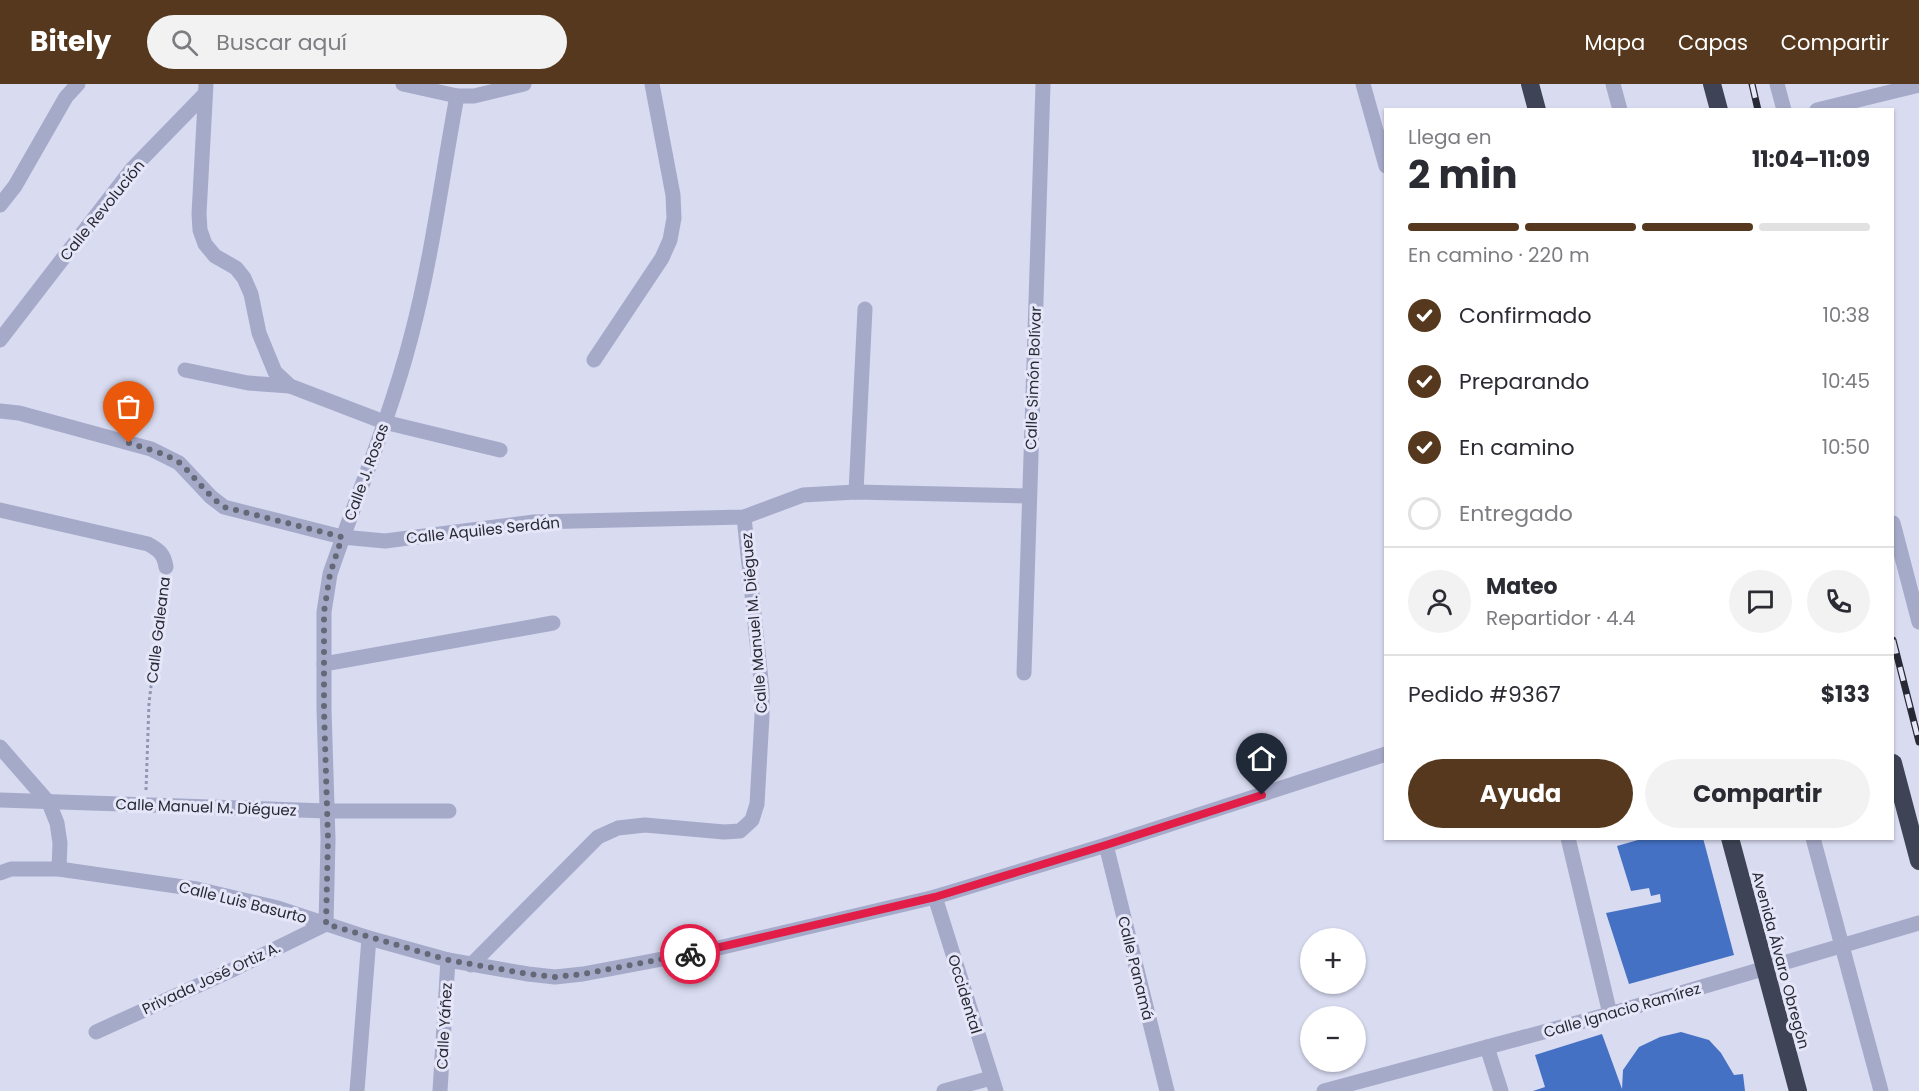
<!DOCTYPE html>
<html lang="es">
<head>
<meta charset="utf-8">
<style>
	body { margin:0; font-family:Poppins,sans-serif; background:#f2f2f3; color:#2b2b33; height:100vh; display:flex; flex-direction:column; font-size:22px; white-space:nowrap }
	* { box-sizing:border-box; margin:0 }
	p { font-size:20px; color:#7c7c81 }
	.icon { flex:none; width:33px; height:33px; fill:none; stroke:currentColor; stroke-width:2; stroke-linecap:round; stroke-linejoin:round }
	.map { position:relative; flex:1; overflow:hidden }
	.drawer { position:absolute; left:1384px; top:24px; width:510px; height:732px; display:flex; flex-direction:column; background:#fff; border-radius:0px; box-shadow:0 2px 4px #0004 }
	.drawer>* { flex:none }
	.controls { position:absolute; left:1300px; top:844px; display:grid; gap:12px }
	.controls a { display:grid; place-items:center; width:66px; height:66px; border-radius:50%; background:#fff; box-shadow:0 2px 4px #0004; font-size:30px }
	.pin { position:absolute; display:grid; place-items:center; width:51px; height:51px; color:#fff; margin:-62px -26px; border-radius:50% 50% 50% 0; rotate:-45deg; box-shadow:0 0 6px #0007 }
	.pin .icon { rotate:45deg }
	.courier { position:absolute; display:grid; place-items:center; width:60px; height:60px; margin:-30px; border:4px solid #e11d48; border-radius:50%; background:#fff; color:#222; box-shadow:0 2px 8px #0007 }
	.head em { font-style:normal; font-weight:700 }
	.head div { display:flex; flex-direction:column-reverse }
	.head { display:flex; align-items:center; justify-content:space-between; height:102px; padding:0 24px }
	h1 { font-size:39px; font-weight:700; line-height:45px }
	.bar { display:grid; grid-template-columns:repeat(4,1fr); gap:9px 6px; align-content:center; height:72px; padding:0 24px }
	.bar i { height:8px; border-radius:4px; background:#e1e1e2 }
	.bar .selected { background:#55381d }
	.bar p { grid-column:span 4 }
	.line { display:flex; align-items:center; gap:15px; padding:0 24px; border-top:2px solid #e1e1e2 }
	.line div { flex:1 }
	.round { display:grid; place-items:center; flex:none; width:63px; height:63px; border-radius:32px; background:#f2f2f3 }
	ol { padding:0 24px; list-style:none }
	li { display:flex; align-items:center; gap:18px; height:66px }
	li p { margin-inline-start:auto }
	li .icon { padding:6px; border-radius:50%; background:#55381d; color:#fff; stroke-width:4 }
	li:last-child { color:#7c7c81 }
	li i { width:33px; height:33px; border:3px solid #e1e1e2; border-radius:50% }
	.button { display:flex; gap:12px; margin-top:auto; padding:12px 24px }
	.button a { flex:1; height:69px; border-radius:36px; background:#55381d; color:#fff; font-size:24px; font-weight:700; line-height:69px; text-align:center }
	.button a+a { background:#f2f2f3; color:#2b2b33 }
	header { display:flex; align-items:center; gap:36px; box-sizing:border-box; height:84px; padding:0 30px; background:#55381d; color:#fff }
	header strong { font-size:28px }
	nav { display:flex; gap:33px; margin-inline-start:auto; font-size:21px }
	.search { width:420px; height:54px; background:#f2f2f3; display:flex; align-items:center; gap:15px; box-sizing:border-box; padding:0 21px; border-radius:33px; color:#7c7c81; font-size:22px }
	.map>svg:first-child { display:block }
	.building { fill:#4471c4 }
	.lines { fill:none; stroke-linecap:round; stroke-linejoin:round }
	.path { stroke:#9096b4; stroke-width:3; stroke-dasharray:3 3; stroke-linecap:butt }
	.minor { stroke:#a6aac9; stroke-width:15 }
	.highway { stroke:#3e4455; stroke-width:18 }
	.rail-casing { stroke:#272a35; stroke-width:7 }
	.rail { stroke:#e6e6f9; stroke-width:4.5; stroke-dasharray:14; stroke-linecap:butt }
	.done { stroke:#656877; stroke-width:6; stroke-dasharray:0 10.8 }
	.route { stroke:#e11d48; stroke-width:8 }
	.labels { text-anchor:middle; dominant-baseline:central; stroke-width:6; stroke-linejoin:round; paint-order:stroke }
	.street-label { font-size:15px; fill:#272a35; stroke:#e6e6f9 }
</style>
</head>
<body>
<header>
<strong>Bitely</strong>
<div class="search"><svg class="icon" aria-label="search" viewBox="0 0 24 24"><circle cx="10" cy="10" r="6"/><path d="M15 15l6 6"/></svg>Buscar aquí</div>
<nav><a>Mapa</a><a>Capas</a><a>Compartir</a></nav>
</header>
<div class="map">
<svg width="1919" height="1007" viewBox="0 0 1919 1007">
	<rect width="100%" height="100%" fill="#d9dbf1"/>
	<g class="building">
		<polygon points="1645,754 1703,754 1734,871 1629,900 1606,829 1661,818 1660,810 1651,812 1649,804 1631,807 1617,762"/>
		<polygon points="1681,948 1709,956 1721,969 1734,991 1743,990 1745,1007 1533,1007 1545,1003 1535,971 1602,950 1622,1005 1623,986 1639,963 1660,953"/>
	</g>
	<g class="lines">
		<polyline class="path" points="146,706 149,619 164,497"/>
		<g class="minor">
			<polyline points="206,0 199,130 200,146 205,160 215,172 236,184 244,194 251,210 259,249 275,288 290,302 384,338 500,366"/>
			<polyline points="403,0 457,12 474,12 524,0"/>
			<polyline points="1363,0 1386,82"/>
			<polyline points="1613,0 1620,26"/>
			<polyline points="1777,0 1784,26"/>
			<polyline points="1817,26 1919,1"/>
			<polyline points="0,121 15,102 66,13 78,0"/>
			<polyline points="0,256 132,85 205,10"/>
			<polyline points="594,276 662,174 670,156 674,134 673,111 652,0"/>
			<polyline points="185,286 248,299 290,302"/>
			<polyline points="0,327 19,329 151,365 179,379 211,413 224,423 342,453 385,457 534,438 744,433 803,411 856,408 1029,412"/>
			<polyline points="856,408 865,225"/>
			<path d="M0,426L148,460C159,466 164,470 166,483"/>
			<polyline points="1893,439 1919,538"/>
			<polyline points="324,580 553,539"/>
			<polyline points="1024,589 1043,0"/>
			<polyline points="0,663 49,719 57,739 60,759 59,785"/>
			<polyline points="0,716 327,727 449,727"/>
			<polyline points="1568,754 1610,930"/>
			<polyline points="1813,754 1881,1007"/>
			<polyline points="1106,761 1167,1007"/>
			<polyline points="0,789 11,785 59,785 197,805 278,824 369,854 448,876 528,890 555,893 583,890 710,866 935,813 1106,761 1386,670"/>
			<polyline points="935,813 996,1007"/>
			<polyline points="471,881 598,753 618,744 645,741 724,748 740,747 752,736 757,720 762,632 762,606 744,433"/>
			<path d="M96,948L230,887L326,840L328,755L324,625V528L330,490C357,411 390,334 411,253C432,174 442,92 457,12"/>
			<polyline points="1487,963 1501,1007"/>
			<polyline points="357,1007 369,854"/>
			<polyline points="440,1007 448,876"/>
			<polyline points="944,1007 991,994"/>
			<polyline points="1324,1007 1610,930 1919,839"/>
		</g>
		<g class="highway">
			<polyline points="1530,0 1537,26"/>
			<polyline points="1712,0 1719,26"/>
			<polyline points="1893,679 1919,777"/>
			<polyline points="1730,754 1798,1007"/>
		</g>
		<defs>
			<g id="rail">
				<polyline points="1752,0 1758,26"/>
				<polyline points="1893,556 1919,658"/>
			</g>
		</defs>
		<use href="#rail" class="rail-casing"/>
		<use href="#rail" class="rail"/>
	</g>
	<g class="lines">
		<path class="done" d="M129,359C144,364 169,370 181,380C196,394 207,411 224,423L342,453L330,490L324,528V626L328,755L326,840L448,876L528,890L555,893L583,890L690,870"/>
		<polyline class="route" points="690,870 935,813 1106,761 1262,711"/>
	</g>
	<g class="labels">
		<g class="street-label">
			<text transform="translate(102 126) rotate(-51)">Calle Revolución</text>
			<text transform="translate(1033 294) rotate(-88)">Calle Simón Bolívar</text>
			<text transform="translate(366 388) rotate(-70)">Calle J. Rosas</text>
			<text transform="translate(483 446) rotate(-6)">Calle Aquiles Serdán</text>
			<text transform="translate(754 539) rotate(-95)">Calle Manuel M. Diéguez</text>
			<text transform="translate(158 546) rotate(-83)">Calle Galeana</text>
			<text transform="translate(206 723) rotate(2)">Calle Manuel M. Diéguez</text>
			<text transform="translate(243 818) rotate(14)">Calle Luis Basurto</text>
			<text transform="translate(1781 876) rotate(75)">Avenida Álvaro Obregón</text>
			<text transform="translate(1136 884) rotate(76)">Calle Panamá</text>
			<text transform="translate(211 894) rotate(-25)">Privada José Ortiz A.</text>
			<text transform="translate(965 910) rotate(73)">Occidental</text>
			<text transform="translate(1622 926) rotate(-16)">Calle Ignacio Ramírez</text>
			<text transform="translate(444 942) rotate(-87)">Calle Yáñez</text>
		</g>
	</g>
</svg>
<div class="controls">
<a>+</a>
<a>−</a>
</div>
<div class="pin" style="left:129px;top:359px;background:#ea580c"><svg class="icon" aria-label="bag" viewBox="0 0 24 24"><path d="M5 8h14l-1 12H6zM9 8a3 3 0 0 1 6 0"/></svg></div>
<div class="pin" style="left:1262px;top:711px;background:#1f2937"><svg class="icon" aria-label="home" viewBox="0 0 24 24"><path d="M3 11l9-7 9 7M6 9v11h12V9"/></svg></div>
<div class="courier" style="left:690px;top:870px"><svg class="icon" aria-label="bike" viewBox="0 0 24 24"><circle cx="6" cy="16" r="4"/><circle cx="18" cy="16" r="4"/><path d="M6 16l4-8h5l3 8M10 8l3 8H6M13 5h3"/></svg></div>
<section class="drawer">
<div class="head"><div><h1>2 min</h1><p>Llega en</p></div><em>11:04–11:09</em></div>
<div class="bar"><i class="selected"></i><i class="selected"></i><i class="selected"></i><i></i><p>En camino · 220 m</p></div>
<ol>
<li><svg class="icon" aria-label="check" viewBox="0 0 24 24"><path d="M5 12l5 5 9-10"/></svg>Confirmado<p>10:38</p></li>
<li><svg class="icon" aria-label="check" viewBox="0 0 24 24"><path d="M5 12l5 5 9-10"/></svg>Preparando<p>10:45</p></li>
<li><svg class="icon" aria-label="check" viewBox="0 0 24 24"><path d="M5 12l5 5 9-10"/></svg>En camino<p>10:50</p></li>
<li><i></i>Entregado</li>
</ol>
<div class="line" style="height:108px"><a class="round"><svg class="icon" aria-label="person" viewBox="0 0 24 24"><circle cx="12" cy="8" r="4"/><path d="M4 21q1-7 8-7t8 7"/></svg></a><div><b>Mateo</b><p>Repartidor · 4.4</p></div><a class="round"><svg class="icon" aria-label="chat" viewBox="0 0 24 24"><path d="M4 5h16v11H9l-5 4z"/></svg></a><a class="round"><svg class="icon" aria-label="phone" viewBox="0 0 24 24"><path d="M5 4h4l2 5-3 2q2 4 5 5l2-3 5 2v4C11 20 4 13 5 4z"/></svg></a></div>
<div class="line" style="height:78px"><div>Pedido #9367</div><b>$133</b></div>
<div class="button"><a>Ayuda</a><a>Compartir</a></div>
</section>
</div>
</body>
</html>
